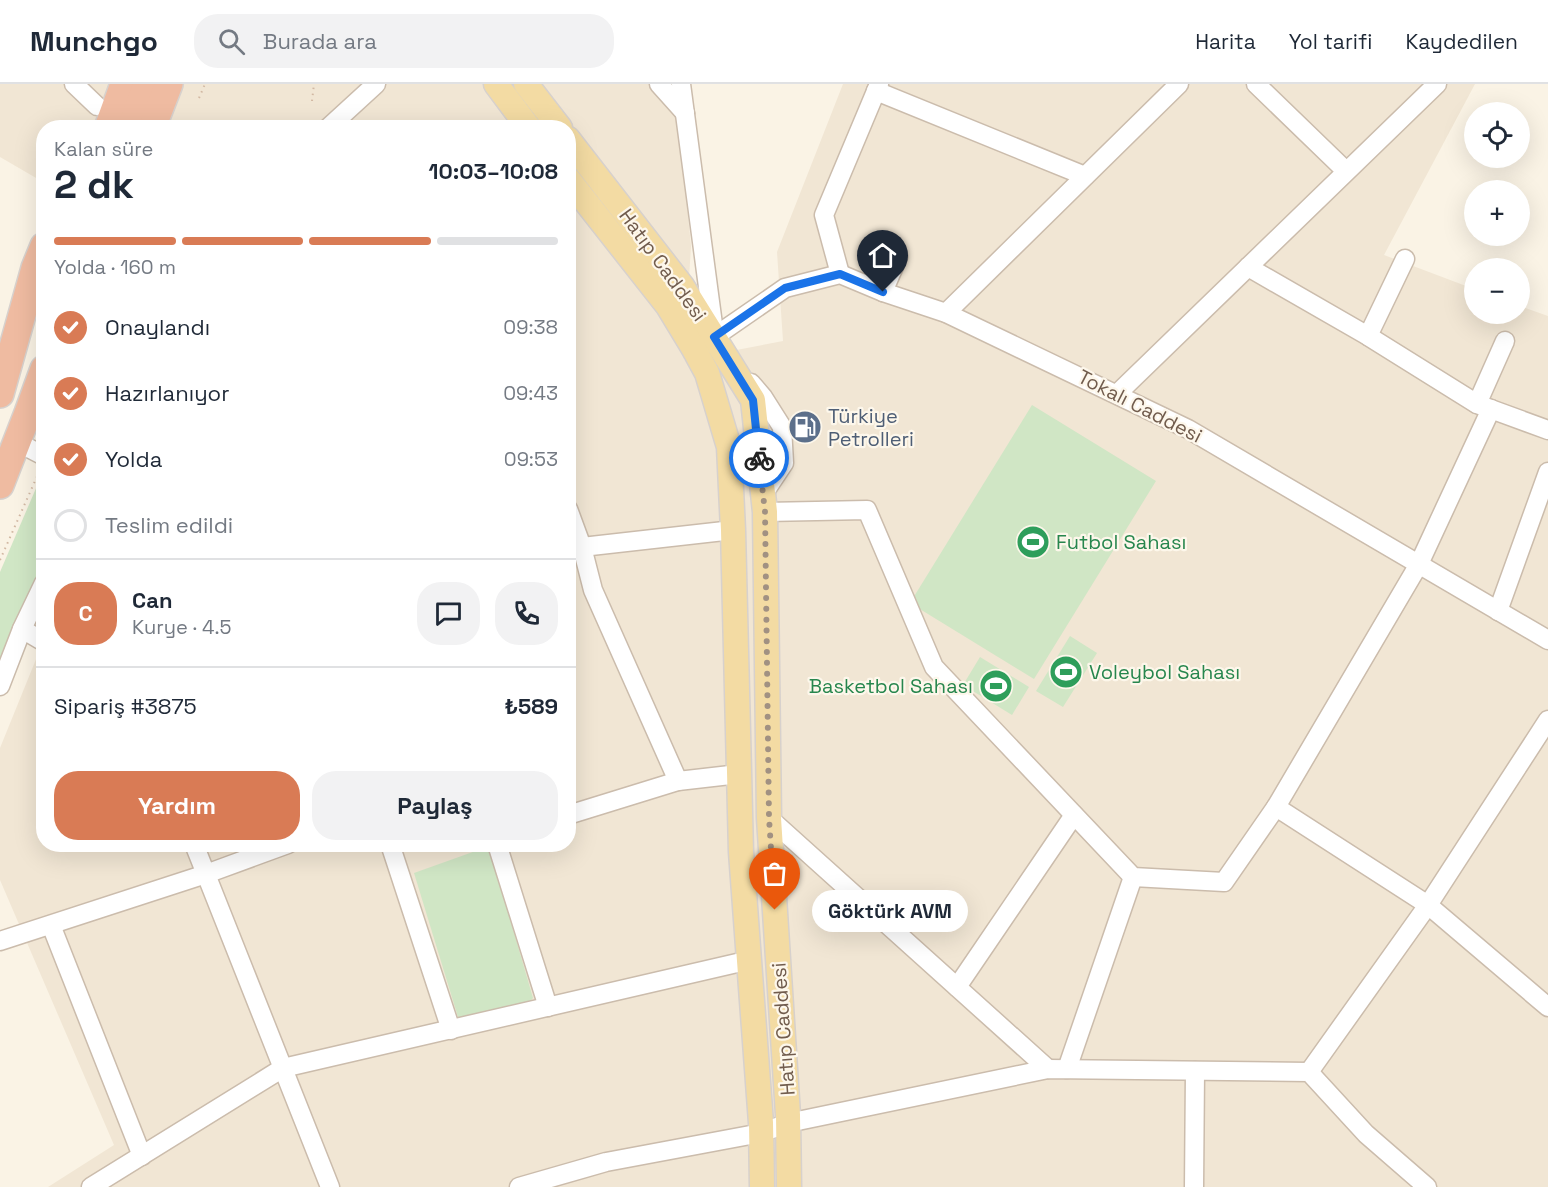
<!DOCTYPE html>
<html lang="tr">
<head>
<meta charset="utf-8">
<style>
	body { margin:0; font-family:"Space Grotesk",sans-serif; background:#f2f2f3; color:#1f2937; height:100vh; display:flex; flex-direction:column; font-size:22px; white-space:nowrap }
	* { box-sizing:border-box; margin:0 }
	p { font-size:20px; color:#747a83 }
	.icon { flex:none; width:33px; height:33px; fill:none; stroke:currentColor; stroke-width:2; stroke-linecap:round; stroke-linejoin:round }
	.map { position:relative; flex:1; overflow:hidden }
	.panel { position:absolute; left:36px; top:36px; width:540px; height:732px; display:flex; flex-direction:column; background:#fff; border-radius:24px; box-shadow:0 6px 24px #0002 }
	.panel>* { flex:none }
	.controls { position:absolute; left:1464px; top:18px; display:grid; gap:12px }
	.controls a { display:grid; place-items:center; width:66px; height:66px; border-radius:50%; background:#fff; box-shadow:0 6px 24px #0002; font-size:30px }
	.pin { position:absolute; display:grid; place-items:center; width:51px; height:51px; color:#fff; margin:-62px -26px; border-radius:50% 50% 50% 0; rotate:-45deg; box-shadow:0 0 6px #0007 }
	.pin .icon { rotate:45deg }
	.courier { position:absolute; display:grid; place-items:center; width:60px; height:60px; margin:-30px; border:4px solid #1a73e8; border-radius:50%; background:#fff; color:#222; box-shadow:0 2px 8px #0007 }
	.bubble { position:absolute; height:42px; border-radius:21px; background:#fff; box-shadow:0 6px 24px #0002; font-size:20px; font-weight:700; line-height:42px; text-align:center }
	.headline em { font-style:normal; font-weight:700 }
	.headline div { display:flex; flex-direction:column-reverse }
	.headline { display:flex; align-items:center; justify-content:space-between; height:102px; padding:0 18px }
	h1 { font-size:39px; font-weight:700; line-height:45px }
	.bar { display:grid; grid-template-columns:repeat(4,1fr); gap:9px 6px; align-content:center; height:72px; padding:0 18px }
	.bar i { height:8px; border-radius:4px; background:#e0e1e3 }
	.bar .current { background:#d97b55 }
	.bar p { grid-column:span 4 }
	.line { display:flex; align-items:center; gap:15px; padding:0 18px; border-top:2px solid #e0e1e3 }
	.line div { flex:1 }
	.round { display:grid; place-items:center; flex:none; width:63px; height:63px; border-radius:24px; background:#f2f2f3 }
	ol { padding:0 18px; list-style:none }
	li { display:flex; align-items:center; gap:18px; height:66px }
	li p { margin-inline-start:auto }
	li .icon { padding:6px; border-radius:50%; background:#d97b55; color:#fff; stroke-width:4 }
	li:last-child { color:#747a83 }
	li i { width:33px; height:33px; border:3px solid #e0e1e3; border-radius:50% }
	.action { display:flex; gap:12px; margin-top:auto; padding:12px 18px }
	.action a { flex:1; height:69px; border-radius:24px; background:#d97b55; color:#fff; font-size:24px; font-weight:700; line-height:69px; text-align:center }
	.action a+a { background:#f2f2f3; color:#1f2937 }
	header { display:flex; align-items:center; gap:36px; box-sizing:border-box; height:84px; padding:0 30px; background:#fff; border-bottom:2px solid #e0e1e3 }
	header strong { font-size:28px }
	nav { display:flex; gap:33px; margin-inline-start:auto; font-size:21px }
	.search { width:420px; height:54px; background:#f2f2f3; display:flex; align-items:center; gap:15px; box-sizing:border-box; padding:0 21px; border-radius:24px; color:#747a83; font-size:22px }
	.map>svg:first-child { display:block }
	.residential { fill:#f1e6d4 }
	.green { fill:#d0e6c5 }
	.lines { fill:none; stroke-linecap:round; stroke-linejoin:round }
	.minor-casing { stroke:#cbbcac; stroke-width:21 }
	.major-casing { stroke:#d7d1cd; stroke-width:27 }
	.highway-casing { stroke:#d7d1cd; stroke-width:30 }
	.path { stroke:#d2b8a3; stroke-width:2; stroke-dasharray:1.5 4.5; stroke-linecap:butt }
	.minor { stroke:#fff; stroke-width:18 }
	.major { stroke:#f3dba3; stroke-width:24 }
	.highway { stroke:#efbba1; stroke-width:27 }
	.done { stroke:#a19182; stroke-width:6; stroke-dasharray:0 10.8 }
	.route { stroke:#1a73e8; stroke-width:8 }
	.labels { text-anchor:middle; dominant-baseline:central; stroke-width:4.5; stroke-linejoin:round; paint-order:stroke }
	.street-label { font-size:20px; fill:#715c4d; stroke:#fdf7eb }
	.service-label { font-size:20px; fill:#4e5e75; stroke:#fdf7eb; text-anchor:start }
	.leisure-label { font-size:20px; fill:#27864d; stroke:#fdf7eb; text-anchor:start }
</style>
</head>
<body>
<header>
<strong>Munchgo</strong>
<div class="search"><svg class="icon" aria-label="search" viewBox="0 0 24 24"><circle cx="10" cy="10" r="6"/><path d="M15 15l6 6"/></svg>Burada ara</div>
<nav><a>Harita</a><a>Yol tarifi</a><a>Kaydedilen</a></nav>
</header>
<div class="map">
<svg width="1548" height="1103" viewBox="0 0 1548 1103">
	<rect width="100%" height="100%" fill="#faf3e5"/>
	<polygon class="residential" points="0,0 675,0 691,162 684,276 783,257 777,168 843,0 1475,0 1384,171 1474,205 1474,230 1520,230 1520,222 1548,232 1548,1103 48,1103 114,1061 0,796 0,664 43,558 44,760 568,760 568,44 44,44 43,98 0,73"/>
	<g class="green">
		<polygon points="1032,321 1156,397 1034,595 910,519"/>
		<polygon points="43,388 43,476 0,580 0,488"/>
		<polygon points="1070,552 1097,569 1063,623 1036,607"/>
		<polygon points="980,573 1029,603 1012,631 963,601"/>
		<polygon points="484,764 491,769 533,914 525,923 467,936 458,933 414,789"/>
	</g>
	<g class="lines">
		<defs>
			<g id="minor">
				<polyline points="74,0 97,22"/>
				<polyline points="659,0 685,29"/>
				<polyline points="681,0 714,248"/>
				<polyline points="1256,0 1346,87"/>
				<polyline points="876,7 1085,92"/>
				<polyline points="328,44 376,0"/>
				<polyline points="1248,183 1368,252 1477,320 1548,346"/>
				<polyline points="840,190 824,131 879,0"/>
				<polyline points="883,208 898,173"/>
				<polyline points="946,229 1179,0"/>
				<polyline points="1368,252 1405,175"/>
				<polyline points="714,253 785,204 840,190 883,208 946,229 1188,345 1548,556"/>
				<polyline points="751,299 763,313 782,343 784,379 764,409"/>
				<polyline points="1117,310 1437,0"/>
				<polyline points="1477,320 1505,257"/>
				<polyline points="17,358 44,372"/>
				<polyline points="568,425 582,463 593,506 678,697"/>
				<polyline points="765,428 867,426 934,583 1133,793 1224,798 1276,723 1419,480 1491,325"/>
				<polyline points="568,468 582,463 733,446"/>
				<polyline points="1498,527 1548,388"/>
				<polyline points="22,545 44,558"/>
				<polyline points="0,602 22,545 44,499"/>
				<polyline points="1276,723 1428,821 1548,923"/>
				<polyline points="568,731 678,697 739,690"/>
				<polyline points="769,734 1048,985"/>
				<polyline points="194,760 330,1103"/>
				<polyline points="390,760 451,946"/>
				<polyline points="497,760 548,923"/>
				<polyline points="51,841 142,1072"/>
				<polyline points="0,857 206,790 288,760"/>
				<polyline points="957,903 1074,731"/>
				<polyline points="1067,985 1133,793"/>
				<polyline points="1309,988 1428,821 1548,636"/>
				<polyline points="91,1103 283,984 750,876"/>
				<polyline points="519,1103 606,1078 761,1049 788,1039 1048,985 1309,988 1366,1050 1427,1103"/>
				<polyline points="1194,1103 1195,987"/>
			</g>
			<g id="major">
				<polyline points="496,0 529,44"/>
				<polyline points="526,0 560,44"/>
				<polyline points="568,55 682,202 753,316 765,428 769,734 788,1031 789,1103"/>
				<polyline points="568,95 668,222 694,265 707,289 729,363 733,446 741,768 761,1039 762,1103"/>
			</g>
			<g id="highway">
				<polyline points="108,44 124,0"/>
				<polyline points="131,44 147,0"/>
				<polyline points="152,44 169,0"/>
				<polyline points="0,310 35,184 44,162"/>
				<polyline points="0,401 28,329 44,285"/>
			</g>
		</defs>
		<use href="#minor" class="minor-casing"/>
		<use href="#major" class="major-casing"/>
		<use href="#highway" class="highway-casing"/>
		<g class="path">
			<polyline points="199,14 205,0"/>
			<polyline points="312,17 314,0"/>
			<polyline points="0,476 39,388"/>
		</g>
		<use href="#minor" class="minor"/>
		<use href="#major" class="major"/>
		<use href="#highway" class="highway"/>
	</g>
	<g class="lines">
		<polyline class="done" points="759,374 765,428 769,734 775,826"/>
		<polyline class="route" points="759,374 753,316 714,253 785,204 840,190 883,208"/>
	</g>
	<defs>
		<symbol id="fuel-disc" viewBox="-11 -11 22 22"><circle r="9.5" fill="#5c6f8a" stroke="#fdf7eb"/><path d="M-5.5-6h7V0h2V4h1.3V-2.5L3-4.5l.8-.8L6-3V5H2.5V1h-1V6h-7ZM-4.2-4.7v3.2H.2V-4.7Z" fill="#fff"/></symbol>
		<symbol id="stadium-disc" viewBox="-11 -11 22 22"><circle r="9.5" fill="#2e9e5b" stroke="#fdf7eb"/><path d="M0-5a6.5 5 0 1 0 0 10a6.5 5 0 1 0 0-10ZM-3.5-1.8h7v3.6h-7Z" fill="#fff"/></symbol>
	</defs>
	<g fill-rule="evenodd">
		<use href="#fuel-disc" x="786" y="324" width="38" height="38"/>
		<use href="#stadium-disc" x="1014" y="439" width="38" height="38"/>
		<use href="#stadium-disc" x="1047" y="569" width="38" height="38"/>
		<use href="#stadium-disc" x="977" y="583" width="38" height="38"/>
	</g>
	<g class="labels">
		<g class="street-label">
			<text transform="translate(663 181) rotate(54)">Hatıp Caddesi</text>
			<text transform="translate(1140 322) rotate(27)">Tokalı Caddesi</text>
			<text transform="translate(783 945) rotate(-94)">Hatıp Caddesi</text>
		</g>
		<g class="service-label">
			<text x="828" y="332">Türkiye<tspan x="828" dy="23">Petrolleri</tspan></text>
		</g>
		<g class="leisure-label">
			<text x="1056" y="458">Futbol Sahası</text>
			<text x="1089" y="588">Voleybol Sahası</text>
			<text x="973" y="602" text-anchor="end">Basketbol Sahası</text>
		</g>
	</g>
</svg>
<div class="controls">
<a><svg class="icon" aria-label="locate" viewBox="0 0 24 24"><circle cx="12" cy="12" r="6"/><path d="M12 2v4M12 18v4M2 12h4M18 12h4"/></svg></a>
<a>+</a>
<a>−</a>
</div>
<div class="pin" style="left:775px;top:826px;background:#ea580c"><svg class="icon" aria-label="bag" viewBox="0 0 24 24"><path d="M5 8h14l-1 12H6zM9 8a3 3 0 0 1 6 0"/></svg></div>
<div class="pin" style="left:883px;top:208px;background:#1f2937"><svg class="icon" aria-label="home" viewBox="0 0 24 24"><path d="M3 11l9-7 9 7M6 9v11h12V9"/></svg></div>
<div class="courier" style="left:759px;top:374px"><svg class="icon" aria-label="bike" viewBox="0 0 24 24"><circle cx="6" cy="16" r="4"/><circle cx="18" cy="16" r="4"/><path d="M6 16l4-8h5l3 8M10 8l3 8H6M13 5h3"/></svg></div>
<div class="bubble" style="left:812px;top:806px;width:156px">Göktürk AVM</div>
<section class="panel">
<div class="headline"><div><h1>2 dk</h1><p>Kalan süre</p></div><em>10:03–10:08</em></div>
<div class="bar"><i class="current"></i><i class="current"></i><i class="current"></i><i></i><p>Yolda · 160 m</p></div>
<ol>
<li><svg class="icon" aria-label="check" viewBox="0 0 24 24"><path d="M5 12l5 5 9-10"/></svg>Onaylandı<p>09:38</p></li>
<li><svg class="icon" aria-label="check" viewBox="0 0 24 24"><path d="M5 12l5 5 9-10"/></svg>Hazırlanıyor<p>09:43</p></li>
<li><svg class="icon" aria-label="check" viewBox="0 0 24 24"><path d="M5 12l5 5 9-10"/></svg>Yolda<p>09:53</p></li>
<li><i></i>Teslim edildi</li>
</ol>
<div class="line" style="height:108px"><b class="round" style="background:#d97b55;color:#fff">C</b><div><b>Can</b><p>Kurye · 4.5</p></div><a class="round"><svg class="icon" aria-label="chat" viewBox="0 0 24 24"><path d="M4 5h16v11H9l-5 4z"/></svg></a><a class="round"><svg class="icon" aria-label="phone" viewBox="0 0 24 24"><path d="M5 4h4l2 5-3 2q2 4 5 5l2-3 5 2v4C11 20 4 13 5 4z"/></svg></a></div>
<div class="line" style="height:78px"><div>Sipariş #3875</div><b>₺589</b></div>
<div class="action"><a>Yardım</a><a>Paylaş</a></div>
</section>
</div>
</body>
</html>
